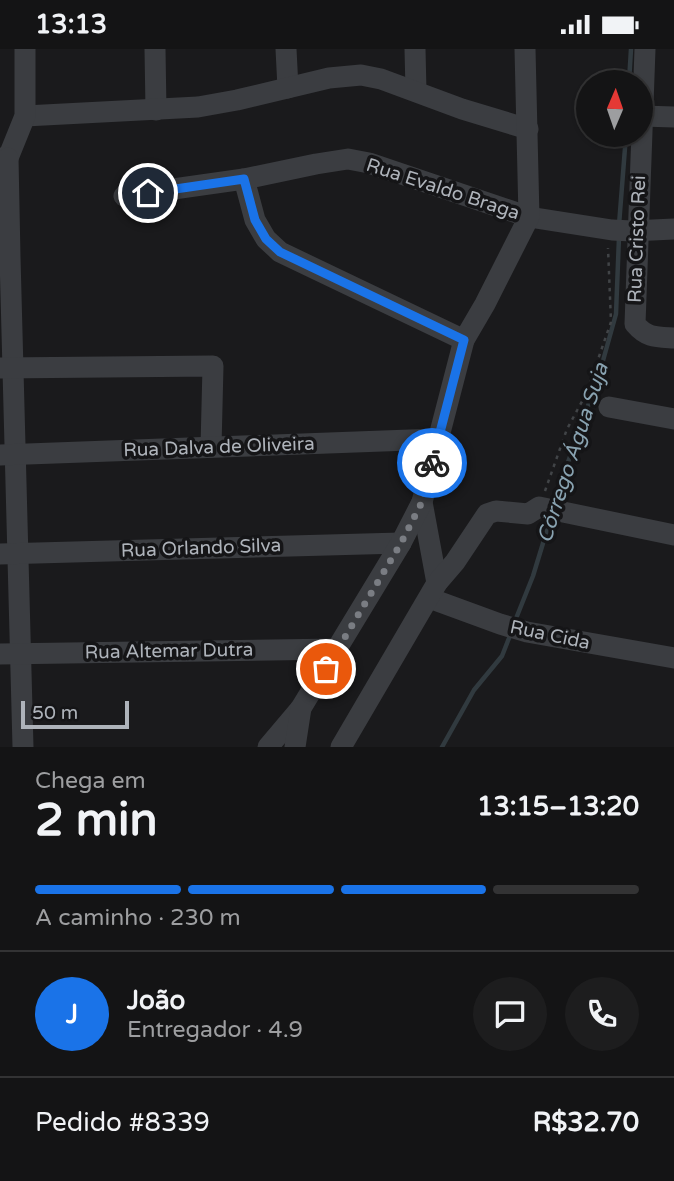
<!DOCTYPE html>
<html lang="pt">
<head>
<meta charset="utf-8">
<style>
	body { margin:0; font-family:"Varela Round",sans-serif; background:#1d1d1e; color:#f1f3f6; height:100vh; display:flex; flex-direction:column; font-size:26px; white-space:nowrap }
	* { box-sizing:border-box; margin:0 }
	p { font-size:23px; color:#9d9ea0 }
	.icon { flex:none; width:38px; height:38px; fill:none; stroke:currentColor; stroke-width:2; stroke-linecap:round; stroke-linejoin:round }
	.map { position:relative; height:698px; overflow:hidden }
	.drawer { display:flex; flex-direction:column; background:#141415; flex:1 }
	.drawer>* { flex:none }
	.needle { width:46px; rotate:2deg }
	.fabs { position:absolute; left:576px; top:21px; display:grid; gap:14px }
	.fabs a { display:grid; place-items:center; width:77px; height:77px; border-radius:50%; background:#141415; box-shadow:0 2px 5px #0004,0 0 0 2px #333334; font-size:35px }
	.scale { position:absolute; left:21px; bottom:18px; width:108px; box-sizing:border-box; padding-left:7px; border:4px solid #aeb3ba; border-top:0; font-size:19px; line-height:24px; white-space:nowrap; color:#aeb3ba; -webkit-text-stroke:5px #151517; paint-order:stroke }
	.pin { position:absolute; display:grid; place-items:center; width:60px; height:60px; color:#fff; margin:-30px; border:4px solid #fff; border-radius:50%; box-shadow:0 2px 7px #0007 }
	.courier { position:absolute; display:grid; place-items:center; width:70px; height:70px; margin:-35px; border:5px solid #1a73e8; border-radius:50%; background:#fff; color:#222; box-shadow:0 2px 9px #0007 }
	.headline em { font-style:normal; font-weight:700 }
	.headline div { display:flex; flex-direction:column-reverse }
	.headline { display:flex; align-items:center; justify-content:space-between; height:119px; padding:0 35px }
	h1 { font-size:46px; font-weight:700; line-height:52px }
	.bar { display:grid; grid-template-columns:repeat(4,1fr); gap:10px 7px; align-content:center; height:84px; padding:0 35px }
	.bar i { height:9px; border-radius:5px; background:#333334 }
	.bar .on { background:#1a73e8 }
	.bar p { grid-column:span 4 }
	.line { display:flex; align-items:center; gap:18px; padding:0 35px; border-top:2px solid #333334 }
	.line div { flex:1 }
	.round { display:grid; place-items:center; flex:none; width:74px; height:74px; border-radius:37px; background:#1d1d1e }
	.status { display:flex; justify-content:space-between; align-items:center; height:49px; padding:0 35px; background:#141415; direction:ltr }
	.status svg { height:19px; fill:currentColor }
	.map>svg:first-child { display:block }
	.lines { fill:none; stroke-linecap:round; stroke-linejoin:round }
	.stream { stroke:#313a3f; stroke-width:4.5 }
	.path { stroke:#414447; stroke-width:2.5; stroke-dasharray:3.5 5; stroke-linecap:butt }
	.minor { stroke:#3b3d41; stroke-width:21 }
	.done { stroke:#7a7d83; stroke-width:7; stroke-dasharray:0 12.6 }
	.route { stroke:#1a73e8; stroke-width:9 }
	.labels { text-anchor:middle; dominant-baseline:central; stroke-width:7; stroke-linejoin:round; paint-order:stroke }
	.street-label { font-size:19px; fill:#aeb3ba; stroke:#151517 }
	.water-label { font-size:21px; font-style:italic; fill:#89a3b1; stroke:#151517 }
</style>
</head>
<body>
<div class="status"><b>13:13</b><svg viewBox="0 0 49 12"><path d="M0 12V9h3v3zM5 12V6h3v6zM10 12V3h3v9zM15 12V0h3v12zM26 1h20v11H26zM47 4h2v5h-2z"/></svg></div>
<div class="map">
<svg width="674" height="698" viewBox="0 0 674 698">
	<rect width="100%" height="100%" fill="#1a1a1c"/>
	<g class="lines">
		<g class="stream">
			<polyline points="629,33 631,0"/>
			<polyline points="619,176 626,86"/>
			<polyline points="555,456 567,416 599,326 616,265 619,188"/>
			<polyline points="515,572 533,527 551,468"/>
			<polyline points="442,698 474,641 502,607 511,584"/>
		</g>
		<polyline class="path" points="545,442 567,380 586,345 611,273 608,199"/>
		<g class="minor">
			<polyline points="155,0 156,61"/>
			<polyline points="286,0 288,39"/>
			<polyline points="415,0 416,42"/>
			<path d="M645,0L635,275C647,289 656,288 674,289"/>
			<polyline points="25,67 198,58 237,51 329,29 361,26 381,30 462,60 528,80"/>
			<polyline points="642,67 674,68"/>
			<polyline points="0,109 8,109 25,67 25,0"/>
			<polyline points="8,109 10,208 23,698"/>
			<polyline points="244,130 255,171 266,190 280,203 464,291"/>
			<polyline points="124,147 244,130 316,115 348,110 369,114 529,168 612,181 632,182 674,180"/>
			<polyline points="0,319 213,317 211,398"/>
			<polyline points="609,358 674,370"/>
			<polyline points="0,406 437,390"/>
			<polyline points="422,453 437,534"/>
			<polyline points="0,505 401,494"/>
			<polyline points="429,549 500,575 527,583 674,609"/>
			<polyline points="0,605 338,600"/>
			<polyline points="268,698 301,659 401,494 422,453 464,291 485,255 529,168 525,0"/>
			<polyline points="295,698 301,659"/>
			<polyline points="341,698 437,534 455,513 487,465 496,462 528,465 539,458 674,486"/>
		</g>
	</g>
	<g class="lines">
		<polyline class="done" points="326,620 401,494 422,453 432,414"/>
		<polyline class="route" points="148,144 244,130 255,171 266,190 280,203 464,291 432,414"/>
	</g>
	<g class="labels">
		<g class="street-label">
			<text transform="translate(443 140) rotate(18)">Rua Evaldo Braga</text>
			<text transform="translate(637 190) rotate(-88)">Rua Cristo Rei</text>
			<text transform="translate(219 398) rotate(-2)">Rua Dalva de Oliveira</text>
			<text transform="translate(201 499) rotate(-2)">Rua Orlando Silva</text>
			<text transform="translate(550 586) rotate(12)">Rua Cida</text>
			<text transform="translate(169 602) rotate(-1)">Rua Altemar Dutra</text>
		</g>
		<g class="water-label">
			<text transform="translate(573 404) rotate(-72)">Córrego Água Suja</text>
		</g>
	</g>
</svg>
<div class="fabs">
<a><svg class="needle" viewBox="-14 -14 28 28"><path d="M0-13l5 13h-10z" fill="#e53935"/><path d="M0 13l5-13h-10z" fill="#9d9ea0"/></svg></a>
</div>
<div class="scale">50 m</div>
<div class="pin" style="left:326px;top:620px;background:#ea580c"><svg class="icon" aria-label="bag" viewBox="0 0 24 24"><path d="M5 8h14l-1 12H6zM9 8a3 3 0 0 1 6 0"/></svg></div>
<div class="pin" style="left:148px;top:144px;background:#1f2937"><svg class="icon" aria-label="home" viewBox="0 0 24 24"><path d="M3 11l9-7 9 7M6 9v11h12V9"/></svg></div>
<div class="courier" style="left:432px;top:414px"><svg class="icon" aria-label="bike" viewBox="0 0 24 24"><circle cx="6" cy="16" r="4"/><circle cx="18" cy="16" r="4"/><path d="M6 16l4-8h5l3 8M10 8l3 8H6M13 5h3"/></svg></div>
</div>
<section class="drawer">
<div class="headline"><div><h1>2 min</h1><p>Chega em</p></div><em>13:15–13:20</em></div>
<div class="bar"><i class="on"></i><i class="on"></i><i class="on"></i><i></i><p>A caminho · 230 m</p></div>
<div class="line" style="height:126px"><b class="round" style="background:#1a73e8;color:#fff">J</b><div><b>João</b><p>Entregador · 4.9</p></div><a class="round"><svg class="icon" aria-label="chat" viewBox="0 0 24 24"><path d="M4 5h16v11H9l-5 4z"/></svg></a><a class="round"><svg class="icon" aria-label="phone" viewBox="0 0 24 24"><path d="M5 4h4l2 5-3 2q2 4 5 5l2-3 5 2v4C11 20 4 13 5 4z"/></svg></a></div>
<div class="line" style="height:91px"><div>Pedido #8339</div><b>R$32.70</b></div>
</section>
</body>
</html>
